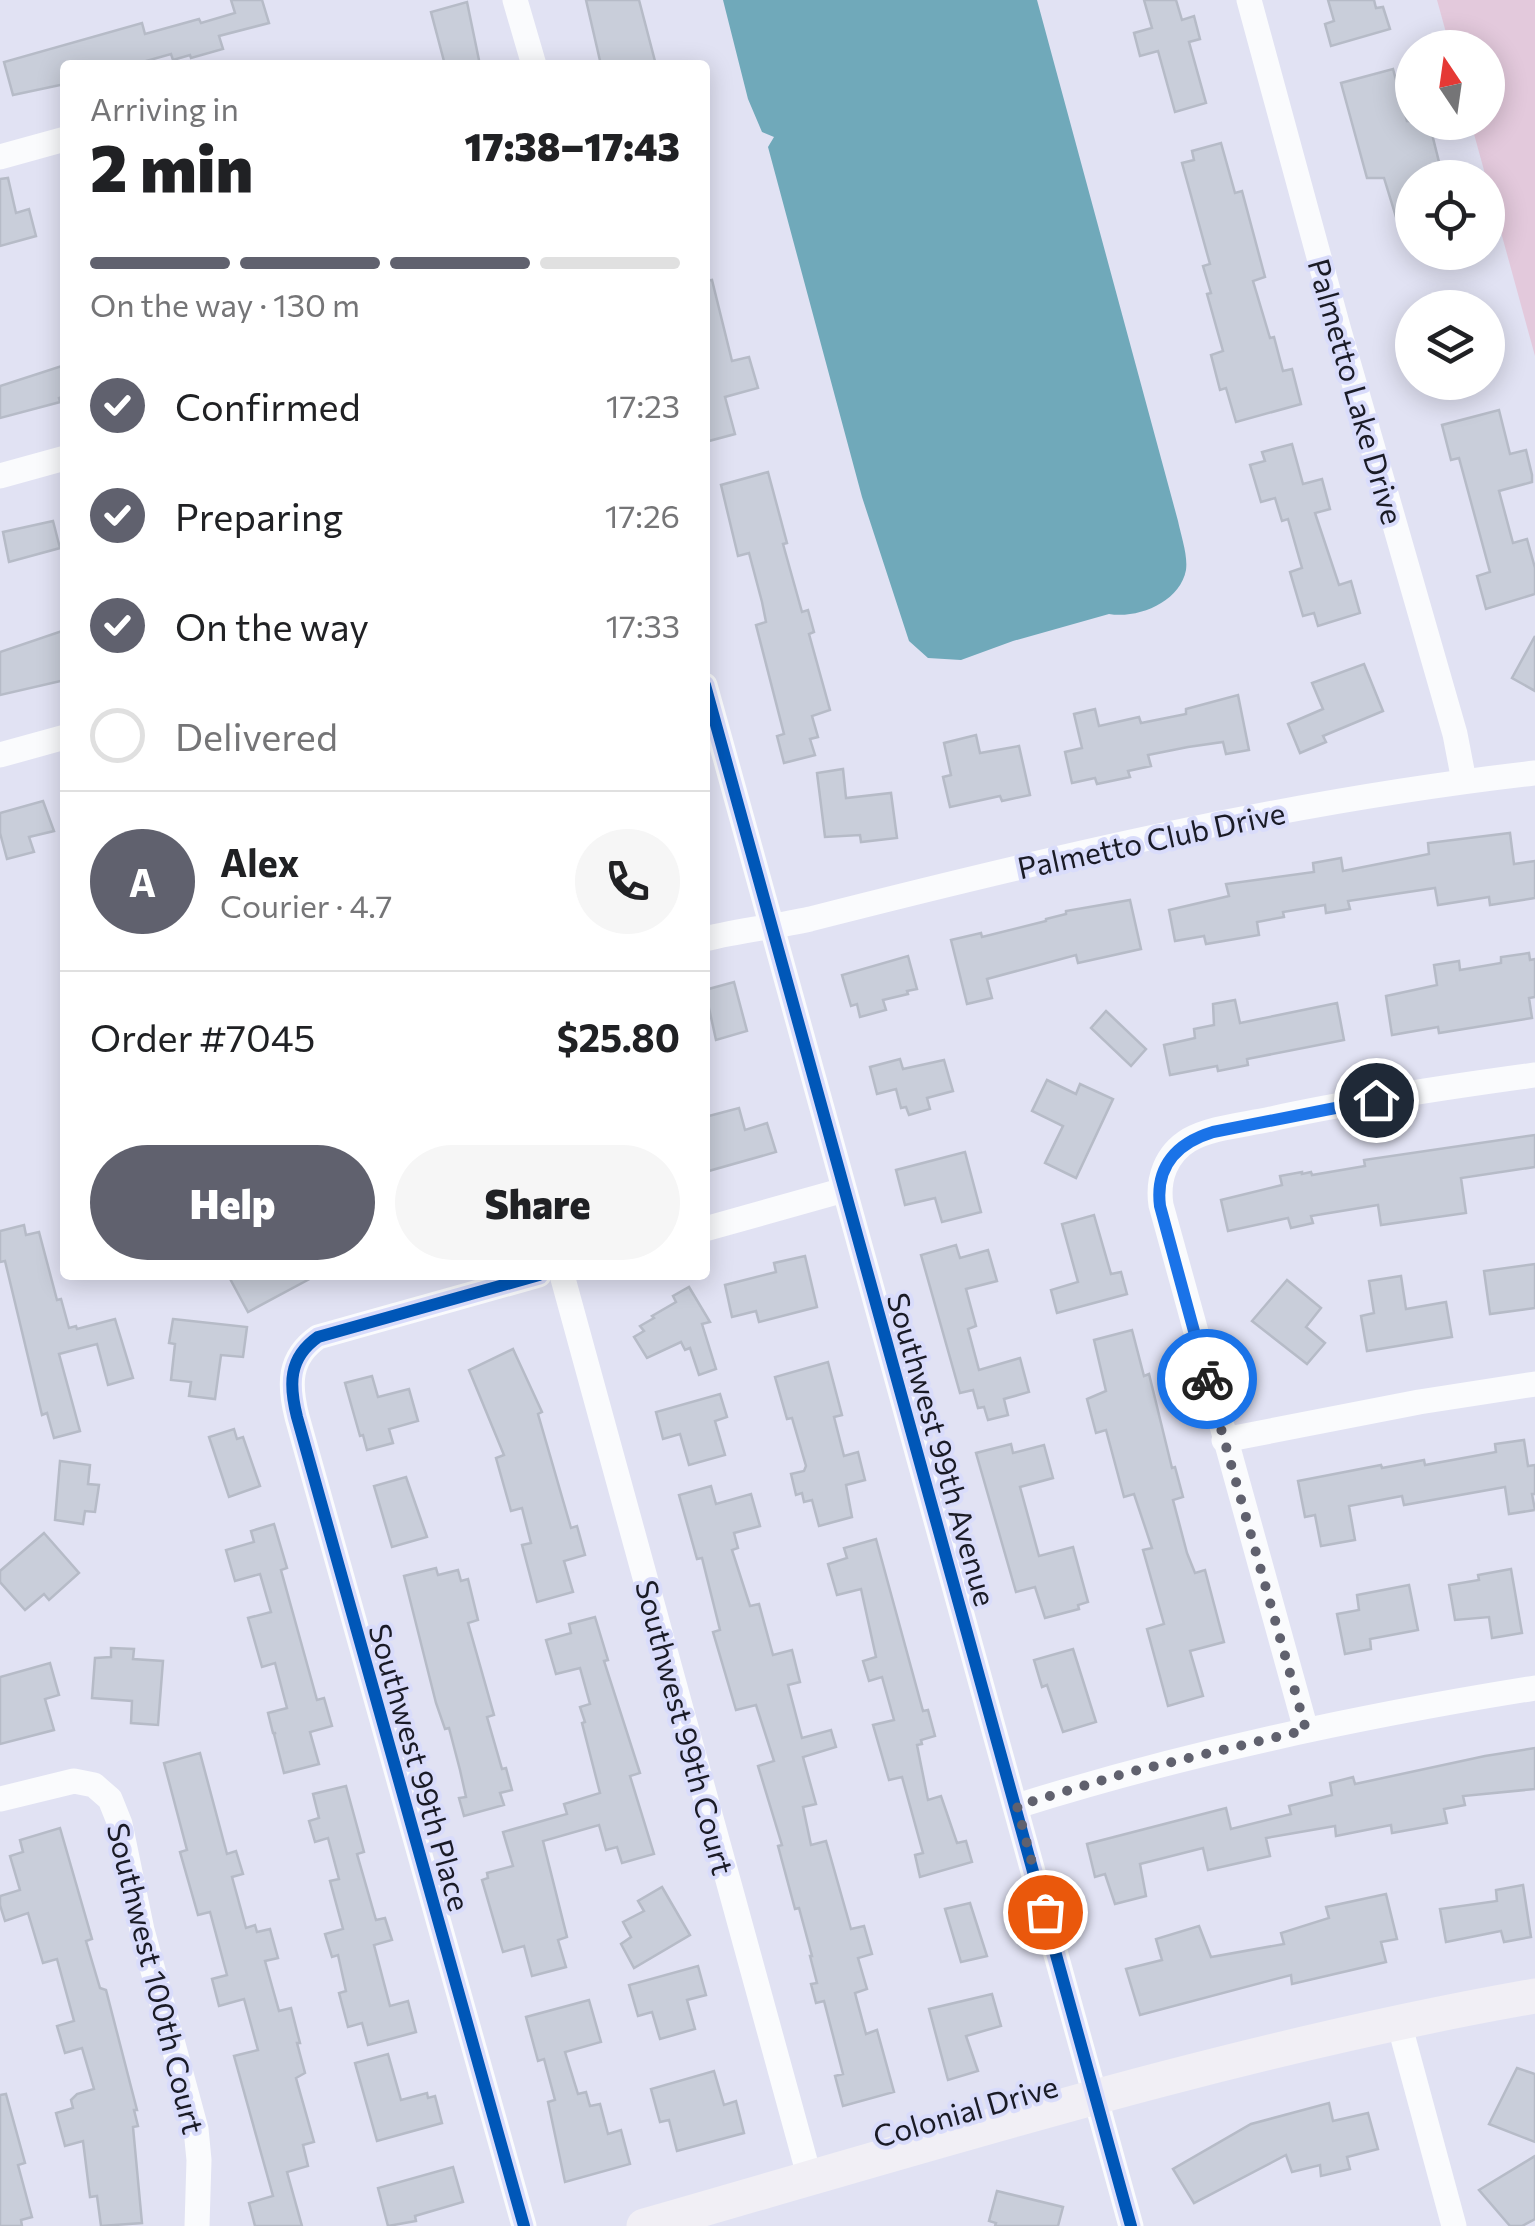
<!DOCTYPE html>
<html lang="en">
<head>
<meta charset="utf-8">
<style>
	body { margin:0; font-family:Commissioner,sans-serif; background:#f6f6f6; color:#202124; height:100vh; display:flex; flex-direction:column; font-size:38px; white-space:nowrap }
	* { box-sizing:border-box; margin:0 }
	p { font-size:32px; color:#757577 }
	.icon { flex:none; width:55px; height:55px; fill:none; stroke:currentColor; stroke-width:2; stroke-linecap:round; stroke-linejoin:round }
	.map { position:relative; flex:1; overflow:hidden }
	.details { position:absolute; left:60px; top:60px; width:650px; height:1220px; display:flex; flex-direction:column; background:#fff; border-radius:10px; box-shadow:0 5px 25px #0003 }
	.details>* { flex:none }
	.needle { width:65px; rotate:347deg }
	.buttons { position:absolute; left:1395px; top:30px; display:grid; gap:20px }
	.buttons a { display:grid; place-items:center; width:110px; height:110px; border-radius:50%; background:#fff; box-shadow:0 5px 25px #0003; font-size:50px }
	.pin { position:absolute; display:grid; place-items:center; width:85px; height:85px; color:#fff; margin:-42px; border:5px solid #fff; border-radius:50%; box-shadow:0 2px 10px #0007 }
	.courier { position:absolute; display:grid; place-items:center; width:100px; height:100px; margin:-50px; border:8px solid #1a73e8; border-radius:50%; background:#fff; color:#222; box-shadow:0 2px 12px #0007 }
	.head em { font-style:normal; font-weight:800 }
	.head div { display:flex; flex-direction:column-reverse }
	.head { display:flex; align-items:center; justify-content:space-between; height:170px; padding:0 30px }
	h1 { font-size:65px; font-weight:800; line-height:75px }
	.bar { display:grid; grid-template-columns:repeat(4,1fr); gap:15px 10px; align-content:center; height:120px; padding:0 30px }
	.bar i { height:12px; border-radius:8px; background:#e0e0e0 }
	.bar .on { background:#60616e }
	.bar p { grid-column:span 4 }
	.line { display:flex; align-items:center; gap:25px; padding:0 30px; border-top:2px solid #e0e0e0 }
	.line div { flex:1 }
	.round { display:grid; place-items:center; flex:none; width:105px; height:105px; border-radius:52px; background:#f6f6f6 }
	ol { padding:0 30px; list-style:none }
	li { display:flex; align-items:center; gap:30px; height:110px }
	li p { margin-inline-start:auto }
	li .icon { padding:10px; border-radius:50%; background:#60616e; color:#fff; stroke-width:4 }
	li:last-child { color:#757577 }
	li i { width:55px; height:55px; border:5px solid #e0e0e0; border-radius:50% }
	.action { display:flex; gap:20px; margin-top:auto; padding:20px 30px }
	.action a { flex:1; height:115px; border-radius:60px; background:#60616e; color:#fff; font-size:40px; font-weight:800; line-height:115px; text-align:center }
	.action a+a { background:#f6f6f6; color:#202124 }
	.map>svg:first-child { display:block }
	.green { fill:#e3c9dc }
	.water { fill:#70a9ba }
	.building { fill:#c9ceda; stroke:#b6bbc7; stroke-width:2.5 }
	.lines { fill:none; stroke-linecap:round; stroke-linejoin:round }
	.street { stroke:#fafbfd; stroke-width:25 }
	.secondary { stroke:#f1eff5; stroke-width:35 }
	.cycleway-casing { stroke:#d9dcfb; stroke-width:19 }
	.cycleway { stroke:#0057b8; stroke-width:12 }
	.done { stroke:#60616e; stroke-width:10; stroke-dasharray:0 18 }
	.route { stroke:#1a73e8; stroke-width:12 }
	.labels { text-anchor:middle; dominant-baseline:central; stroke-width:8; stroke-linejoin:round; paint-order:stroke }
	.street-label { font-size:30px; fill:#1a1b26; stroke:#d9dcfb }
</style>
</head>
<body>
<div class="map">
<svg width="1535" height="2226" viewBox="0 0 1535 2226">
	<rect width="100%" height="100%" fill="#e1e2f3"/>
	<polygon class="green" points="1437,0 1535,0 1535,356 1471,123 1488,122 1488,48 1450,47"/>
	<path class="water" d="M723,0H1037L1178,521C1181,536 1188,555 1186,570C1180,602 1138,619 1109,614L1013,641L961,660L928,658L909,641L862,497L768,147L774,137L762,132L748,99Z"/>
	<g class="building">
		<polygon points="231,0 262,0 269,23 219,36 223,49 191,58 190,55 173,60 171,54 132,65 65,65 65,84 13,95 4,62 142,23 145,34 199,19 201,23 235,13"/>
		<polygon points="586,0 639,0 656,65 601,65"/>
		<polygon points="1144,0 1176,0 1182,20 1194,16 1200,39 1189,42 1206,103 1175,112 1158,51 1140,56 1134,33 1152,28"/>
		<polygon points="1328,0 1374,0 1376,8 1383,7 1390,29 1331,46 1325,24 1334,21"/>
		<polygon points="467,2 480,65 445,65 431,12"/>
		<polygon points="1393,69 1407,121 1429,122 1443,178 1412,178 1412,212 1396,217 1384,178 1367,178 1341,83"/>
		<polygon points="1221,143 1235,193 1242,191 1265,277 1253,281 1270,338 1274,337 1283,371 1292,369 1301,404 1236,422 1226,388 1220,390 1211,355 1223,351 1207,294 1211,293 1203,266 1210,264 1182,163 1194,160 1192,151"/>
		<polygon points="8,178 16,213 29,209 36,236 0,246 0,179"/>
		<polygon points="712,280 732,361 749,357 758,388 725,397 735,434 705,442 705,281"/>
		<polygon points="65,365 65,396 59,398 60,402 0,418 0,386"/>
		<polygon points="1499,410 1510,454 1526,450 1532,475 1532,482 1499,491 1513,543 1527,539 1535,568 1535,594 1486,609 1477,576 1490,572 1459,458 1451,460 1442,425"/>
		<polygon points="1292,444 1303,484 1322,479 1330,509 1315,513 1339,585 1351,581 1360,613 1318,626 1314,613 1303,616 1290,572 1302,568 1288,519 1282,521 1275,498 1261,502 1250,465 1265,461 1262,452"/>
		<polygon points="768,472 787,543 783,544 802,612 808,610 814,632 809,634 830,710 812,716 818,737 810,739 815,755 784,763 777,736 784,734 756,625 766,622 762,602 749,553 738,556 721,485"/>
		<polygon points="53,521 60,548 9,562 3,532"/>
		<polygon points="65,630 65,680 0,695 0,652"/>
		<polygon points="1535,636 1535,691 1512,678"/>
		<polygon points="1364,664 1383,711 1323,736 1326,742 1300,753 1288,724 1323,709 1312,683"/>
		<polygon points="1238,695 1249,750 1226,754 1223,742 1188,747 1148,755 1151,766 1128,771 1130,777 1097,784 1095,778 1072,783 1065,752 1082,748 1074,714 1095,709 1099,726 1139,717 1141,723 1186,714 1186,709"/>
		<polygon points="976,735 980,753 1019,746 1030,795 1002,801 1000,796 950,807 943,777 951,775 944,743"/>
		<polygon points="843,769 846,798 891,793 897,838 861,842 860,835 825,837 817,773"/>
		<polygon points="43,801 54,831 29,837 34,852 7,859 0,833 0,813"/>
		<polygon points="1510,833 1514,864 1535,861 1535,898 1490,905 1489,897 1438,905 1435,888 1348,901 1350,909 1326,913 1325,905 1283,912 1284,917 1257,922 1259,935 1206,944 1204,936 1175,941 1169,910 1229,896 1226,884 1314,872 1313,863 1341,858 1343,871 1429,854 1428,843"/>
		<polygon points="1130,900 1141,949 1078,963 1076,955 987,979 992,998 967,1004 951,940 981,933 982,937 1046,921 1046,919 1066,914 1066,911"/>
		<polygon points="1529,953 1530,960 1535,959 1535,997 1529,998 1532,1018 1439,1033 1438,1027 1392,1035 1386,996 1437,985 1434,965 1459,961 1460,970 1501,963 1501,957"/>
		<polygon points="908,956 917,989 907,991 908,994 883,1000 886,1010 860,1017 857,1004 851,1006 842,975"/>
		<polygon points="734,982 747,1031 716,1040 705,990"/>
		<polygon points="1235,1000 1240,1023 1337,1003 1344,1040 1247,1059 1248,1065 1218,1071 1217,1066 1170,1075 1164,1045 1195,1038 1194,1029 1214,1025 1213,1004"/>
		<polygon points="1106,1011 1146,1049 1131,1066 1091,1028"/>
		<polygon points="900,1059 903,1069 944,1060 953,1091 927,1098 930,1109 909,1115 906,1107 901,1108 896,1089 877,1094 870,1067"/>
		<polygon points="1047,1080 1076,1094 1080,1084 1113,1099 1076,1178 1045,1163 1063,1126 1032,1111"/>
		<polygon points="739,1108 745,1130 767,1123 776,1152 705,1172 705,1117"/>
		<polygon points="1535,1135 1535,1167 1461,1178 1466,1213 1381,1225 1378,1205 1311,1216 1313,1223 1291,1228 1288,1218 1228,1231 1221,1200 1282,1185 1280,1176 1302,1172 1302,1174 1311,1172 1312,1175 1365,1166 1364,1160"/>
		<polygon points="965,1152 981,1212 942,1222 935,1198 905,1205 896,1170"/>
		<polygon points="1094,1215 1111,1274 1121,1272 1127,1294 1057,1313 1051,1290 1078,1282 1062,1224"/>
		<polygon points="24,1225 26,1235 39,1232 57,1300 61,1299 69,1328 76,1326 77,1329 115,1319 133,1378 108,1385 97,1344 59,1354 80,1431 54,1438 47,1413 42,1415 5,1261 0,1262 0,1231"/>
		<polygon points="956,1245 960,1258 988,1250 997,1281 966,1289 976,1326 968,1329 979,1370 1020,1358 1029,1392 1004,1399 1008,1415 988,1420 984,1407 978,1408 973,1390 960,1393 921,1255"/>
		<polygon points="805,1256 817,1307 759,1322 756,1311 732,1317 725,1285 776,1272 774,1263"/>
		<polygon points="1535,1264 1535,1308 1490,1314 1484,1271"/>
		<polygon points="228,1275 317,1275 248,1312"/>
		<polygon points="1401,1276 1406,1309 1446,1302 1452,1337 1367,1351 1361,1316 1374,1313 1369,1281"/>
		<polygon points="1287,1280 1321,1308 1306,1327 1325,1343 1307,1364 1252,1321"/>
		<polygon points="689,1287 710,1322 702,1324 716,1369 699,1375 690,1348 685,1350 681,1342 647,1358 634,1337 644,1331 640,1326 654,1318 652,1316 676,1302 673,1296"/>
		<polygon points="173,1319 247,1327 243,1357 221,1355 215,1399 189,1396 191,1382 171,1380 175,1344 169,1343"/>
		<polygon points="1132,1330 1144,1376 1149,1374 1172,1468 1175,1467 1183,1497 1173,1500 1187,1553 1195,1573 1205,1570 1224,1642 1190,1651 1203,1696 1168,1706 1147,1629 1164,1624 1143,1550 1152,1548 1134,1494 1124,1497 1106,1430 1096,1433 1087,1399 1106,1391 1094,1340"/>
		<polygon points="513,1349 542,1412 538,1414 571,1528 577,1526 585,1555 564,1561 573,1592 537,1602 522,1545 531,1543 522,1508 511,1511 496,1458 504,1455 469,1370"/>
		<polygon points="828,1362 842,1415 834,1417 844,1456 858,1452 865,1480 846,1485 852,1517 819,1526 812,1500 804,1502 802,1493 796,1495 791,1474 804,1471 806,1466 792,1418 787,1419 775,1377"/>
		<polygon points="372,1376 378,1397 409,1389 418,1421 389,1429 393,1443 367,1450 363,1435 360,1436 345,1383"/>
		<polygon points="720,1394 727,1417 715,1421 725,1455 689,1465 680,1434 663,1439 656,1412"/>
		<polygon points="234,1429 237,1439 243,1437 260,1486 229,1497 209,1437"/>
		<polygon points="1524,1440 1528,1466 1535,1465 1535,1494 1532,1494 1535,1510 1509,1514 1505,1487 1404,1505 1402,1496 1349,1506 1355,1540 1321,1546 1315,1515 1305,1517 1298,1481 1381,1465 1382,1468 1424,1460 1425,1465 1496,1452 1495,1444"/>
		<polygon points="1011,1444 1013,1453 1044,1445 1053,1478 1020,1487 1039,1556 1073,1547 1088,1602 1078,1605 1079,1609 1045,1618 1035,1587 1016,1592 976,1453"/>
		<polygon points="60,1461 90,1465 88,1484 99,1485 95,1512 85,1511 83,1524 55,1520"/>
		<polygon points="406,1477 427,1537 392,1547 374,1486"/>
		<polygon points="711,1486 716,1504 751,1494 760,1526 734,1533 738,1548 732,1550 750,1606 759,1604 773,1655 792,1650 800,1682 788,1685 802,1738 831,1730 836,1747 803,1757 816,1804 803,1807 811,1845 826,1841 851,1929 864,1926 872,1954 858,1958 867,1989 855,1993 866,2034 877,2030 894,2092 843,2106 835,2076 843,2074 824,2001 816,2003 811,1984 817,1983 810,1956 812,1956 799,1908 795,1909 778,1846 782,1845 758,1766 774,1761 756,1705 736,1710 713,1632 720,1630 702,1558 697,1559 679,1495"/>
		<polygon points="274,1524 287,1568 281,1570 317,1700 324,1698 332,1726 310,1732 319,1764 284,1773 274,1734 276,1733 273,1733 268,1713 287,1708 275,1663 262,1667 248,1618 271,1612 260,1574 235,1581 226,1550 254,1542 251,1531"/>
		<polygon points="44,1533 79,1573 49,1600 44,1594 25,1610 0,1582 0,1571"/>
		<polygon points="876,1539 923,1711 928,1710 935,1736 921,1740 922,1744 917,1745 928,1800 941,1796 957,1843 966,1841 972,1862 920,1877 915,1855 923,1853 902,1777 889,1780 873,1725 894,1720 882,1677 869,1681 863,1661 876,1657 861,1589 837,1595 828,1564 847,1558 844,1548"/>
		<polygon points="436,1568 438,1575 458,1570 461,1581 468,1579 478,1620 468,1623 494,1715 487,1717 502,1769 506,1768 512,1790 500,1793 504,1805 464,1816 459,1798 466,1797 460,1770 449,1728 445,1729 436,1703 404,1576"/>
		<polygon points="1511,1569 1522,1633 1492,1638 1489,1617 1455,1620 1449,1585 1479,1580 1478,1575"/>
		<polygon points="1409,1585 1418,1630 1370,1639 1371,1649 1345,1654 1337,1614 1359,1610 1357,1595"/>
		<polygon points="595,1617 608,1660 604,1661 640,1773 630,1776 654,1854 622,1863 617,1847 606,1850 599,1825 543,1841 567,1937 558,1940 566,1967 532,1976 524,1946 503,1952 482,1880 488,1878 487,1873 513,1866 503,1832 567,1814 564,1804 600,1793 582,1723 585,1722 580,1707 590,1704 580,1668 556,1674 546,1640 571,1633 569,1624"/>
		<polygon points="111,1648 134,1649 133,1659 163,1661 158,1725 131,1723 132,1701 92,1698 95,1658 111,1657"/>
		<polygon points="1073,1649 1096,1722 1063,1732 1047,1685 1042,1687 1034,1660"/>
		<polygon points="50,1663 59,1695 45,1699 54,1730 0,1744 0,1677"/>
		<polygon points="1535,1748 1535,1789 1463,1796 1465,1805 1444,1809 1447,1823 1392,1833 1391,1825 1336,1836 1335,1826 1266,1838 1270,1856 1208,1870 1203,1848 1140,1864 1146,1896 1115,1904 1105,1874 1095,1877 1087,1844 1226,1808 1231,1829 1291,1814 1289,1806 1332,1795 1330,1783 1353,1777 1355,1784 1485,1756"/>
		<polygon points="200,1753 227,1854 236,1851 243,1874 232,1877 246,1928 255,1925 257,1932 270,1929 278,1958 265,1961 279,2011 291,2008 300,2043 297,2043 305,2073 296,2078 314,2142 303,2145 308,2166 287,2172 302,2226 255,2226 249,2203 273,2196 234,2056 258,2050 244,1999 219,2006 212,1979 227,1975 210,1912 198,1915 180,1852 187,1850 164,1763"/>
		<polygon points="346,1786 364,1852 357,1854 376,1920 385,1918 392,1940 374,1945 390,2006 408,2001 416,2032 368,2045 362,2023 348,2027 339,1993 346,1991 338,1955 332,1957 325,1934 343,1929 330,1881 339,1879 328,1838 315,1842 309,1821 319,1818 313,1794"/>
		<polygon points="60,1828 92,1939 86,1941 100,1988 106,1990 137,2110 134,2110 138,2126 133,2127 142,2223 101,2226 97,2196 90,2197 83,2141 65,2146 56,2113 73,2108 71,2100 77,2094 94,2089 82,2048 65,2053 57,2026 74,2021 57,1959 43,1963 28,1913 5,1921 0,1905 0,1896 20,1890 10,1856 23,1852 20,1840"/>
		<polygon points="1523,1885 1531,1937 1504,1942 1501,1931 1446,1942 1440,1909 1497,1901 1496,1890"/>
		<polygon points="662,1887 690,1935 634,1968 621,1944 631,1937 623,1922 644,1911 638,1901"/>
		<polygon points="1386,1894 1397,1939 1381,1942 1386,1962 1292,1984 1291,1975 1140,2015 1126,1969 1162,1960 1156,1939 1199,1926 1211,1957 1284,1944 1281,1933 1329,1918 1326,1907"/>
		<polygon points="970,1903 987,1956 961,1962 945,1909"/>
		<polygon points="698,1966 706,1995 687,2000 695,2029 660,2039 652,2012 638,2016 629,1985"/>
		<polygon points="992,1994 1001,2026 966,2036 978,2071 948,2080 929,2009"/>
		<polygon points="589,2000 601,2042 565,2052 578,2094 586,2092 590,2106 600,2104 608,2134 621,2130 630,2164 565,2182 548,2102 555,2100 544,2059 538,2061 526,2017"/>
		<polygon points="388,2054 401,2100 427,2093 428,2098 435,2096 442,2123 377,2141 355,2063"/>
		<polygon points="1517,2068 1535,2074 1535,2142 1489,2124"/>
		<polygon points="714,2071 724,2105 736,2101 744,2133 677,2151 669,2120 660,2122 651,2089"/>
		<polygon points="6,2094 25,2163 18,2165 32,2217 21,2220 22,2226 0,2226 0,2095"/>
		<polygon points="1329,2103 1333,2121 1368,2113 1378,2149 1347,2157 1350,2169 1321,2176 1320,2165 1292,2172 1286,2155 1194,2203 1173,2169 1251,2124"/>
		<polygon points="1535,2156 1535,2219 1522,2226 1510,2226 1479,2190"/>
		<polygon points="453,2167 463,2202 415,2216 416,2221 388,2226 378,2188"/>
		<polygon points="997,2191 1063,2207 1058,2226 995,2226 996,2223 989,2221"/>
	</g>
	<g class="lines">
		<g class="street">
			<polyline points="515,0 534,65"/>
			<polyline points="1249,0 1338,327 1455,734 1464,781"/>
			<polyline points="0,157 65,139"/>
			<polyline points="0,476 65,458"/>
			<polyline points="705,685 1131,2226"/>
			<polyline points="0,755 65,737"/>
			<path d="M705,939C740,930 775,927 810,919C1049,858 1289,801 1535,773"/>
			<polyline points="705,1229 844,1190"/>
			<polyline points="562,1275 810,2179"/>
			<polyline points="1224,1440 1419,1402 1535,1384"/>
			<path d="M1306,1730L1161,1205C1157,1179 1166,1154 1189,1140C1212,1127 1245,1125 1271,1119C1358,1100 1447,1087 1535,1075"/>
			<polyline points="0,1799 74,1781 94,1785 110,1799 120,1824 142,1930 196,2129 199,2160 197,2226"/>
			<path d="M1017,1806C1186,1753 1360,1716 1535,1688"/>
			<polyline points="1399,2023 1454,2226"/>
			<path d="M524,2226L297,1417C289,1385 288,1358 318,1337L539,1275"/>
		</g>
		<path class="secondary" d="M644,2226C938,2142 1233,2049 1535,1996"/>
		<defs>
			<g id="cycleway">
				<polyline points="705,685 1131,2226"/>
				<path d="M524,2226L297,1417C289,1385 288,1358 318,1337L539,1275"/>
			</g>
		</defs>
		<use href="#cycleway" class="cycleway-casing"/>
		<use href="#cycleway" class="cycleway"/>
	</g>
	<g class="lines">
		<polyline class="done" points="1045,1912 1017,1806 1126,1773 1306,1730 1207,1379"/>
		<path class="route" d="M1207,1379L1160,1206C1155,1166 1177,1143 1213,1132L1376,1100"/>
	</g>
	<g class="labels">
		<g class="street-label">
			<text transform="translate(1357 391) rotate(74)">Palmetto Lake Drive</text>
			<text transform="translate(1151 839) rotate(-12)">Palmetto Club Drive</text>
			<text transform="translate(943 1449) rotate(74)">Southwest 99th Avenue</text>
			<text transform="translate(686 1727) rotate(75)">Southwest 99th Court</text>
			<text transform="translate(421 1767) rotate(74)">Southwest 99th Place</text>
			<text transform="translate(157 1978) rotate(76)">Southwest 100th Court</text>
			<text transform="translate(965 2110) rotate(-16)">Colonial Drive</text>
		</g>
	</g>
</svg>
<div class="buttons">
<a><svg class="needle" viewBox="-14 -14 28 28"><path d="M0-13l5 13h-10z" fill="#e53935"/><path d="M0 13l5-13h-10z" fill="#757577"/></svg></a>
<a><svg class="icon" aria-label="locate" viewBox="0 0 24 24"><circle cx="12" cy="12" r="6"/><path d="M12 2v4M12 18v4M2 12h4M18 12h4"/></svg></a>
<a><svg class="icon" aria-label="layers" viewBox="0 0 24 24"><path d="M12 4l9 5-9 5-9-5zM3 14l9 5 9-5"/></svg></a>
</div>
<div class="pin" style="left:1045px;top:1912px;background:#ea580c"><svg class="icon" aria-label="bag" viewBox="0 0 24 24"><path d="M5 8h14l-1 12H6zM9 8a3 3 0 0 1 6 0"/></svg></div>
<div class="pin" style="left:1376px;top:1100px;background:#1f2937"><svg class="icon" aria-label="home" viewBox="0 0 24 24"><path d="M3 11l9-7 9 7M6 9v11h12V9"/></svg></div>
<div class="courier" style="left:1207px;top:1379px"><svg class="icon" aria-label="bike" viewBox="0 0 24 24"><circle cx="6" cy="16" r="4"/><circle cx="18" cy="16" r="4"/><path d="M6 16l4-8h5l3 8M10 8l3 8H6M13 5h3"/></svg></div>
<section class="details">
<div class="head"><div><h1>2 min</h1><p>Arriving in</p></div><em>17:38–17:43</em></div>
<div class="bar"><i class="on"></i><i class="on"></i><i class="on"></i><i></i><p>On the way · 130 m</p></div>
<ol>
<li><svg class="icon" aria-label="check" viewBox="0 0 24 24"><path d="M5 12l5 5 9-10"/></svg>Confirmed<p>17:23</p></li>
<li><svg class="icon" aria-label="check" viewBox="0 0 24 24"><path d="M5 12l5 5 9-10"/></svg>Preparing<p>17:26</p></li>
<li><svg class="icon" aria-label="check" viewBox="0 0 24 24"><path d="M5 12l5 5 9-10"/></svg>On the way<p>17:33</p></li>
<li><i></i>Delivered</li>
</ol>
<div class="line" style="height:180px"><b class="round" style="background:#60616e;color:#fff">A</b><div><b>Alex</b><p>Courier · 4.7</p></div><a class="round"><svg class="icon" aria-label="phone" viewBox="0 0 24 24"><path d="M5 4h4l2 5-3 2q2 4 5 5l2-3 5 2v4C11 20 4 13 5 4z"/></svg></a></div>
<div class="line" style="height:130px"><div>Order #7045</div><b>$25.80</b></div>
<div class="action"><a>Help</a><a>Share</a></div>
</section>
</div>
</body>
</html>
